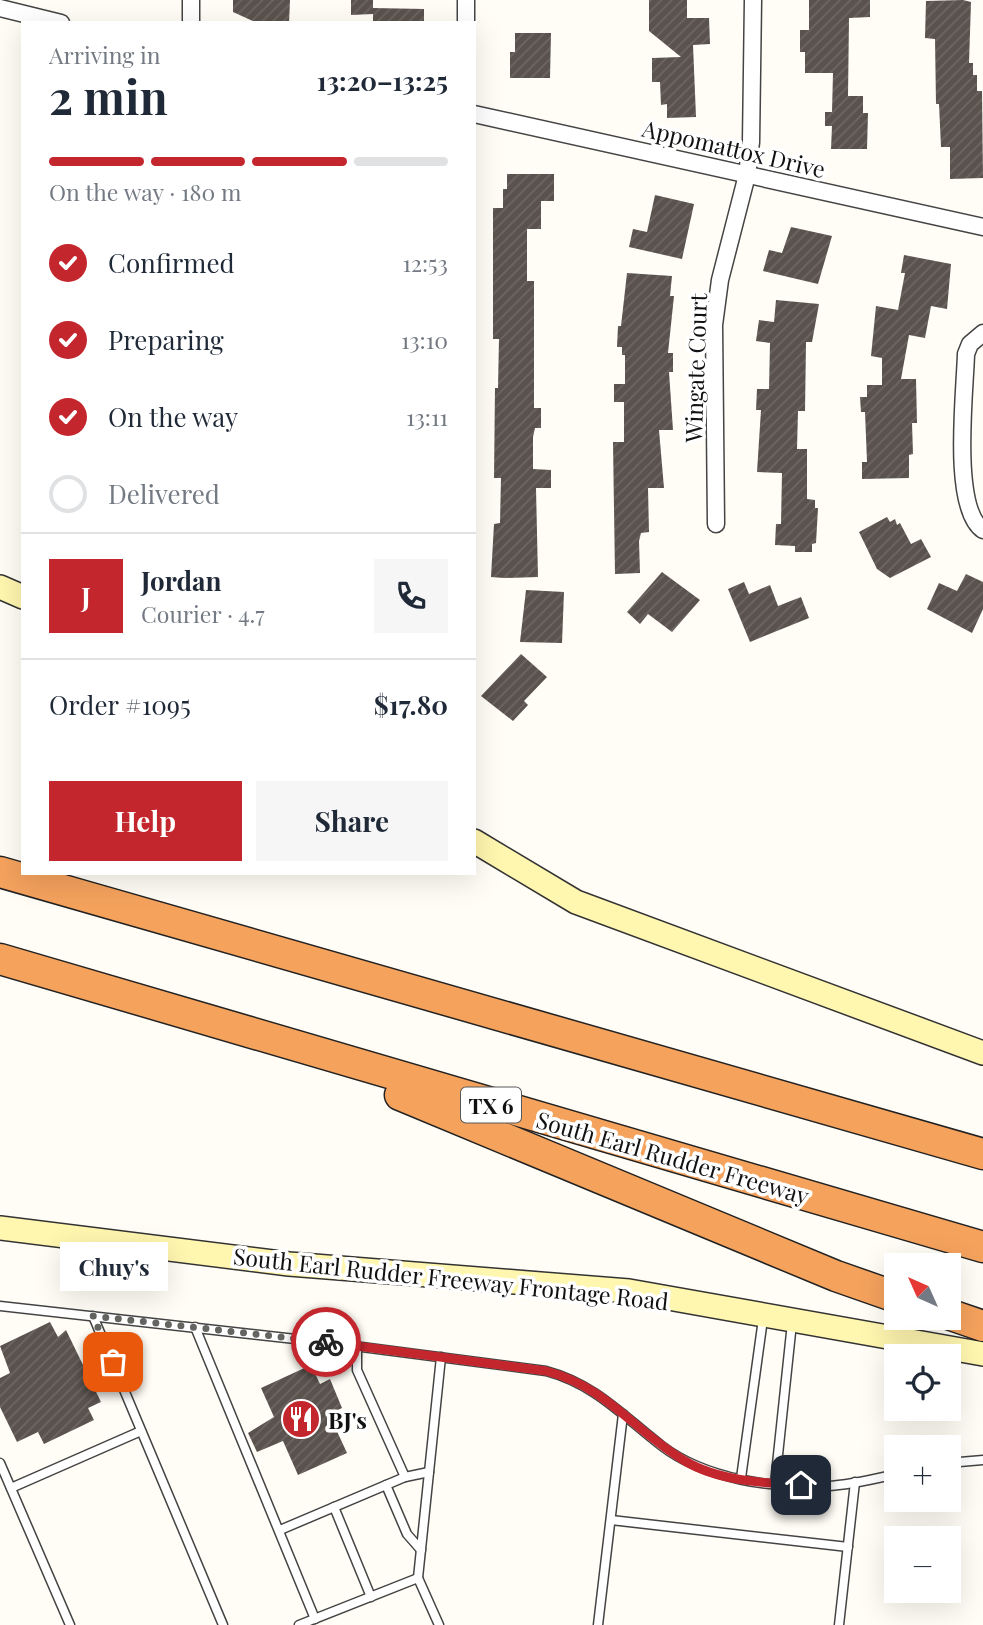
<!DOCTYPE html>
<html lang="en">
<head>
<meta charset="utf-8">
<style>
	body { margin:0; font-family:"Playfair Display",serif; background:#f6f6f7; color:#1f2937; height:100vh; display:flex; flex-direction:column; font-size:26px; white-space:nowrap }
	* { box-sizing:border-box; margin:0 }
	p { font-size:23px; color:#747a83 }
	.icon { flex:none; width:38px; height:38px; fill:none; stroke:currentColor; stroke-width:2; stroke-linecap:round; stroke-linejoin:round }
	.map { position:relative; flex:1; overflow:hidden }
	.details { position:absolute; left:21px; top:21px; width:455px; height:854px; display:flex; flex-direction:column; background:#fff; border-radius:0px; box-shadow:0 7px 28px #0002 }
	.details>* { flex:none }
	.needle { width:46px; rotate:315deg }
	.buttons { position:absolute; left:884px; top:1253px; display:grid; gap:14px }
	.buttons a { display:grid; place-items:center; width:77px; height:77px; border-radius:0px; background:#fff; box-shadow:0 7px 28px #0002; font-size:35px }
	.pin { position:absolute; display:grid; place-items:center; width:60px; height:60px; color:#fff; margin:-30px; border-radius:14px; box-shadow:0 4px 10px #0006 }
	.courier { position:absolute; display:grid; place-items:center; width:70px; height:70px; margin:-35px; border:5px solid #c4262e; border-radius:50%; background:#fff; color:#222; box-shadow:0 2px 9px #0007 }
	.bubble { position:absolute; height:49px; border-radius:0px; background:#fff; box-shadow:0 7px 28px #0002; font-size:23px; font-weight:700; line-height:49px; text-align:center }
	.headline em { font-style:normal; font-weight:700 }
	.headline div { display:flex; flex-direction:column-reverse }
	.headline { display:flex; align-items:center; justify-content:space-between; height:119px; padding:0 28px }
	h1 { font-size:46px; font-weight:700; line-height:52px }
	.bar { display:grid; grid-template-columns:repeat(4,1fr); gap:10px 7px; align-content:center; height:84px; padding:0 28px }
	.bar i { height:9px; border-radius:5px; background:#e0e1e3 }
	.bar .selected { background:#c4262e }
	.bar p { grid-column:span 4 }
	.line { display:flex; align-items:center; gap:18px; padding:0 28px; border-top:2px solid #e0e1e3 }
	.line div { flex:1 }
	.round { display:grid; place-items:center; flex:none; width:74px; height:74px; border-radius:0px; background:#f6f6f7 }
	ol { padding:0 28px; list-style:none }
	li { display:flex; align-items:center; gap:21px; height:77px }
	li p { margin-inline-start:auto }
	li .icon { padding:7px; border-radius:50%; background:#c4262e; color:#fff; stroke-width:4 }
	li:last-child { color:#747a83 }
	li i { width:38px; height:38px; border:4px solid #e0e1e3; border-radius:50% }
	.button { display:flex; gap:14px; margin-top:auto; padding:14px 28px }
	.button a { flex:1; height:80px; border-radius:0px; background:#c4262e; color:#fff; font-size:28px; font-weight:700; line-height:80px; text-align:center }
	.button a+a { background:#f6f6f7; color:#1f2937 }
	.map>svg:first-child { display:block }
	.building { fill:url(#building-hatch) }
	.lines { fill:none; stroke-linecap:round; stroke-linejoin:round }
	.lane-casing { stroke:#444; stroke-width:11 }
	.street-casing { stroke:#444; stroke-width:19 }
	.secondary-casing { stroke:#333; stroke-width:26 }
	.highway-casing { stroke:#222; stroke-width:33 }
	.lane { stroke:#fff; stroke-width:8 }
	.street { stroke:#fff; stroke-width:16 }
	.secondary { stroke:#fff6b0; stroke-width:23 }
	.highway { stroke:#f5a25d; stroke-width:30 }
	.done { stroke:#646461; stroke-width:7; stroke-dasharray:0 12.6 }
	.route { stroke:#c4262e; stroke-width:9 }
	.labels { text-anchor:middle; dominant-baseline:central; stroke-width:7; stroke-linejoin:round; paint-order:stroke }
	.shield { fill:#fff; stroke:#585858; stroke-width:2 }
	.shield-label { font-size:21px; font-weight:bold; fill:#111 }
	.street-label { font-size:23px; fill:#111; stroke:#fff }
	.poi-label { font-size:23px; font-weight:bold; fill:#111; stroke:#fff; text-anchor:start }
</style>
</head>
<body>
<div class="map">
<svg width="983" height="1625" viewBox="0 0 983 1625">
	<defs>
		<pattern id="building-hatch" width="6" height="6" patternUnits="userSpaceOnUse" patternTransform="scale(1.75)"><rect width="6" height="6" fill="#5a524d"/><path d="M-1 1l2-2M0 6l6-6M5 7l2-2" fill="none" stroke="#6d6662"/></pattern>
	</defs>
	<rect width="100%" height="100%" fill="#fffdf5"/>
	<g class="building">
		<polygon points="233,0 290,0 289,23 255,22 233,12"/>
		<polygon points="351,0 373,0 373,14 351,15"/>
		<polygon points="649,0 687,0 687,18 709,18 710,44 693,45 696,117 667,118 667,104 661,105 660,82 652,82 652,58 681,57 649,31"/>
		<polygon points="809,0 870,0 870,17 849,18 848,96 863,96 863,113 868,113 867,149 831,149 832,126 825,126 825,112 832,112 833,73 805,73 805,52 800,52 800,30 809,30"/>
		<polygon points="963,0 971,2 969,63 973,63 973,75 977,75 977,91 982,91 983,178 950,179 950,147 941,147 939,104 936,104 935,39 925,38 926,1"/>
		<polygon points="373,8 424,9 424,23 373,23"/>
		<polygon points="515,33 551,33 550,78 510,78 510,52 515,52"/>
		<polygon points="507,174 554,174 554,201 541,201 541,229 527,229 527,281 534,281 534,408 541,408 541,428 535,428 533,437 533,469 551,470 551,488 536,488 538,577 504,578 491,577 494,524 500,523 501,478 494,478 495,388 498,388 499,339 493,339 493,208 503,208 503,189 507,189"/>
		<polygon points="655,195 694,204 682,259 629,247 633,229 647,232"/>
		<polygon points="791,227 832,236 818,284 763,271 769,250 782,253"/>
		<polygon points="904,255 951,264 947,309 931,306 925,338 909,335 901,379 916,379 917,423 912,423 913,454 909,455 909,478 862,479 862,462 867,462 865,412 861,412 860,397 867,397 867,385 882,385 882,358 871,356 876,306 898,310 905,273 901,273"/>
		<polygon points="627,273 672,276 670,296 674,296 668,353 673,353 673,372 669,372 673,430 659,430 664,488 648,488 649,532 641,533 639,541 640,573 615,574 613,442 624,442 624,402 614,402 614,384 625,384 625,355 622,355 622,347 617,347 618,326 621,326"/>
		<polygon points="776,300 819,304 812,342 806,342 805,411 798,411 797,449 807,449 807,499 815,500 815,508 818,508 816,543 812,544 812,552 795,552 795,546 775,545 776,524 781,524 782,473 757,472 761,410 756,410 757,389 769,389 770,343 756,341 759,320 774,322"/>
		<polygon points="887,517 890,522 895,519 897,525 900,523 911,544 921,539 931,557 890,578 877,569 859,532"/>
		<polygon points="662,572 700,600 672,632 648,614 640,624 627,612"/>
		<polygon points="966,574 983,582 983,609 972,633 927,609 939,583 957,591"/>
		<polygon points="744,582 749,594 770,585 778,606 801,597 809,618 750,642 728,589"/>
		<polygon points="526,590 564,592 562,643 520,642"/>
		<polygon points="521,654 547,677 524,701 528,705 513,721 481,696"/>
		<polygon points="50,1322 58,1337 66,1330 101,1402 88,1408 94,1420 44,1444 38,1432 17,1442 0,1407 0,1378 10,1373 0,1346"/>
		<polygon points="311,1365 320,1384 330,1379 342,1408 329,1414 347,1453 298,1475 283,1441 257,1452 248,1433 274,1417 261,1388"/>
	</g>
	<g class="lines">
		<defs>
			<g id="lane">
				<path d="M0,1306L331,1343L546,1371C595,1384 623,1416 662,1446C705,1479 774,1489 827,1486C850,1485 874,1479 896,1474"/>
				<polyline points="93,1316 223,1625"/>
				<polyline points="195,1327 315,1619"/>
				<polyline points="0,1463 70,1625"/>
				<polyline points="948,1463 983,1460"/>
				<polyline points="405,1477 429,1472"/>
				<polyline points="741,1478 763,1319"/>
				<polyline points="775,1483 792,1323"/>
				<polyline points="386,1485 407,1534 421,1550"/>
				<polyline points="11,1488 141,1431"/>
				<polyline points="334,1507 371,1597"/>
				<polyline points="611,1520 848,1547"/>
				<polyline points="280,1530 405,1477 357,1370 357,1346"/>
				<polyline points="418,1578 441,1357"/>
				<polyline points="299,1625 418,1578 439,1625"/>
				<polyline points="598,1625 623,1414"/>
				<polyline points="839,1625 855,1482"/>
			</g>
			<g id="street">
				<polyline points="0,8 61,23"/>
				<polyline points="191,23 191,0"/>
				<polyline points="466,23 466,0"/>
				<polyline points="474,114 983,227"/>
				<path d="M983,333L970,344L966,354C965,392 951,508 983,530"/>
				<polyline points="716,524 714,325 720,280 747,175 751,142 753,0"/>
			</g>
			<g id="secondary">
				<polyline points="0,587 23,597"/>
				<polyline points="474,841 576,902 983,1053"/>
				<polyline points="0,1228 289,1264 629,1291 983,1354"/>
			</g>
			<g id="highway">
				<polyline points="0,872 983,1154"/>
				<polyline points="0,959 983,1247"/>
				<polyline points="400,1095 836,1276 896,1297"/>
				<polyline points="948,1314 983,1326"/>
			</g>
		</defs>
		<use href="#lane" class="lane-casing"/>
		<use href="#street" class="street-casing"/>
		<use href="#secondary" class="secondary-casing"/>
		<use href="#highway" class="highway-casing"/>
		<use href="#lane" class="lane"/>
		<use href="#street" class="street"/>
		<use href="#secondary" class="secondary"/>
		<use href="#highway" class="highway"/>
	</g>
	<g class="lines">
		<polyline class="done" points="113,1362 93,1316 326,1342"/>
		<path class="route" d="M326,1342L546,1371C607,1387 634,1431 685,1461C718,1481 764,1483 801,1485"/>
	</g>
	<defs>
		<symbol id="restaurant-disc" viewBox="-11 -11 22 22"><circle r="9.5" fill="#c4262e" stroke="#fff"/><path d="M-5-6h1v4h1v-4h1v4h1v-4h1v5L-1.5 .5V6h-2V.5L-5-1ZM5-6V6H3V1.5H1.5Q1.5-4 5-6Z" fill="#fff"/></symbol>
	</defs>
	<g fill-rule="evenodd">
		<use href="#restaurant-disc" x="279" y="1397" width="44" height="44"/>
	</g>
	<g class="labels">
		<rect class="shield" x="461" y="1087.5" width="60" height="35" rx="5"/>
		<g class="shield-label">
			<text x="491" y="1105">TX 6</text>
		</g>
		<g class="street-label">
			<text transform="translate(734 148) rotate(13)">Appomattox Drive</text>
			<text transform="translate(695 368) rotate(-88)">Wingate Court</text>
			<text transform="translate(673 1157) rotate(16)">South Earl Rudder Freeway</text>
			<text transform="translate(451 1278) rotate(6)">South Earl Rudder Freeway Frontage Road</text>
		</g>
		<g class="poi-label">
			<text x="328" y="1419">BJ's</text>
		</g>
	</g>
</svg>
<div class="buttons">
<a><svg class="needle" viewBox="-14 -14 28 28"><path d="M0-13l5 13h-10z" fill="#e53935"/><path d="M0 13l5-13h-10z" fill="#747a83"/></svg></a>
<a><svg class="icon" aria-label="locate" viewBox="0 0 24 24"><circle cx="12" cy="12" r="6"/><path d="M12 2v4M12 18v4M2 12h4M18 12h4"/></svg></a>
<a>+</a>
<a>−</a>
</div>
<div class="pin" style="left:113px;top:1362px;background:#ea580c"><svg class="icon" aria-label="bag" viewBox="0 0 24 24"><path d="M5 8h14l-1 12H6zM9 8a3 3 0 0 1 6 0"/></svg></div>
<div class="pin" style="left:801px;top:1485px;background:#1f2937"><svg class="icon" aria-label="home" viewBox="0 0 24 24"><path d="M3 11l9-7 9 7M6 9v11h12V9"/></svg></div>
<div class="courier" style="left:326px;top:1342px"><svg class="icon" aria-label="bike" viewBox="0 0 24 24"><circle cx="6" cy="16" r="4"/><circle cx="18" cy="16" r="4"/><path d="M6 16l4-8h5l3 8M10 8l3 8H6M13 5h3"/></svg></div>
<div class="bubble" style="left:60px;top:1242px;width:108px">Chuy's</div>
<section class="details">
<div class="headline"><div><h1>2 min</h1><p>Arriving in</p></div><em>13:20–13:25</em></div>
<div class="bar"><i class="selected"></i><i class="selected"></i><i class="selected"></i><i></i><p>On the way · 180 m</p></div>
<ol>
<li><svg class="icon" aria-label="check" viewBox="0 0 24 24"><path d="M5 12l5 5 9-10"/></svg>Confirmed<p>12:53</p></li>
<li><svg class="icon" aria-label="check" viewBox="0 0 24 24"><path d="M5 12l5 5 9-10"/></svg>Preparing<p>13:10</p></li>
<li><svg class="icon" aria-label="check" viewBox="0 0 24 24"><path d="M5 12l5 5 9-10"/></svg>On the way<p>13:11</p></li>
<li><i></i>Delivered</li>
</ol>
<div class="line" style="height:126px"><b class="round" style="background:#c4262e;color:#fff">J</b><div><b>Jordan</b><p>Courier · 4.7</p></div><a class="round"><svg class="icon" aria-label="phone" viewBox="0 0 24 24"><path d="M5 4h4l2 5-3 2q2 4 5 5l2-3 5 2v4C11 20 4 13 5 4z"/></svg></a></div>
<div class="line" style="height:91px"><div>Order #1095</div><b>$17.80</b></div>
<div class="button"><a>Help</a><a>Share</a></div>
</section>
</div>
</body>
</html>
